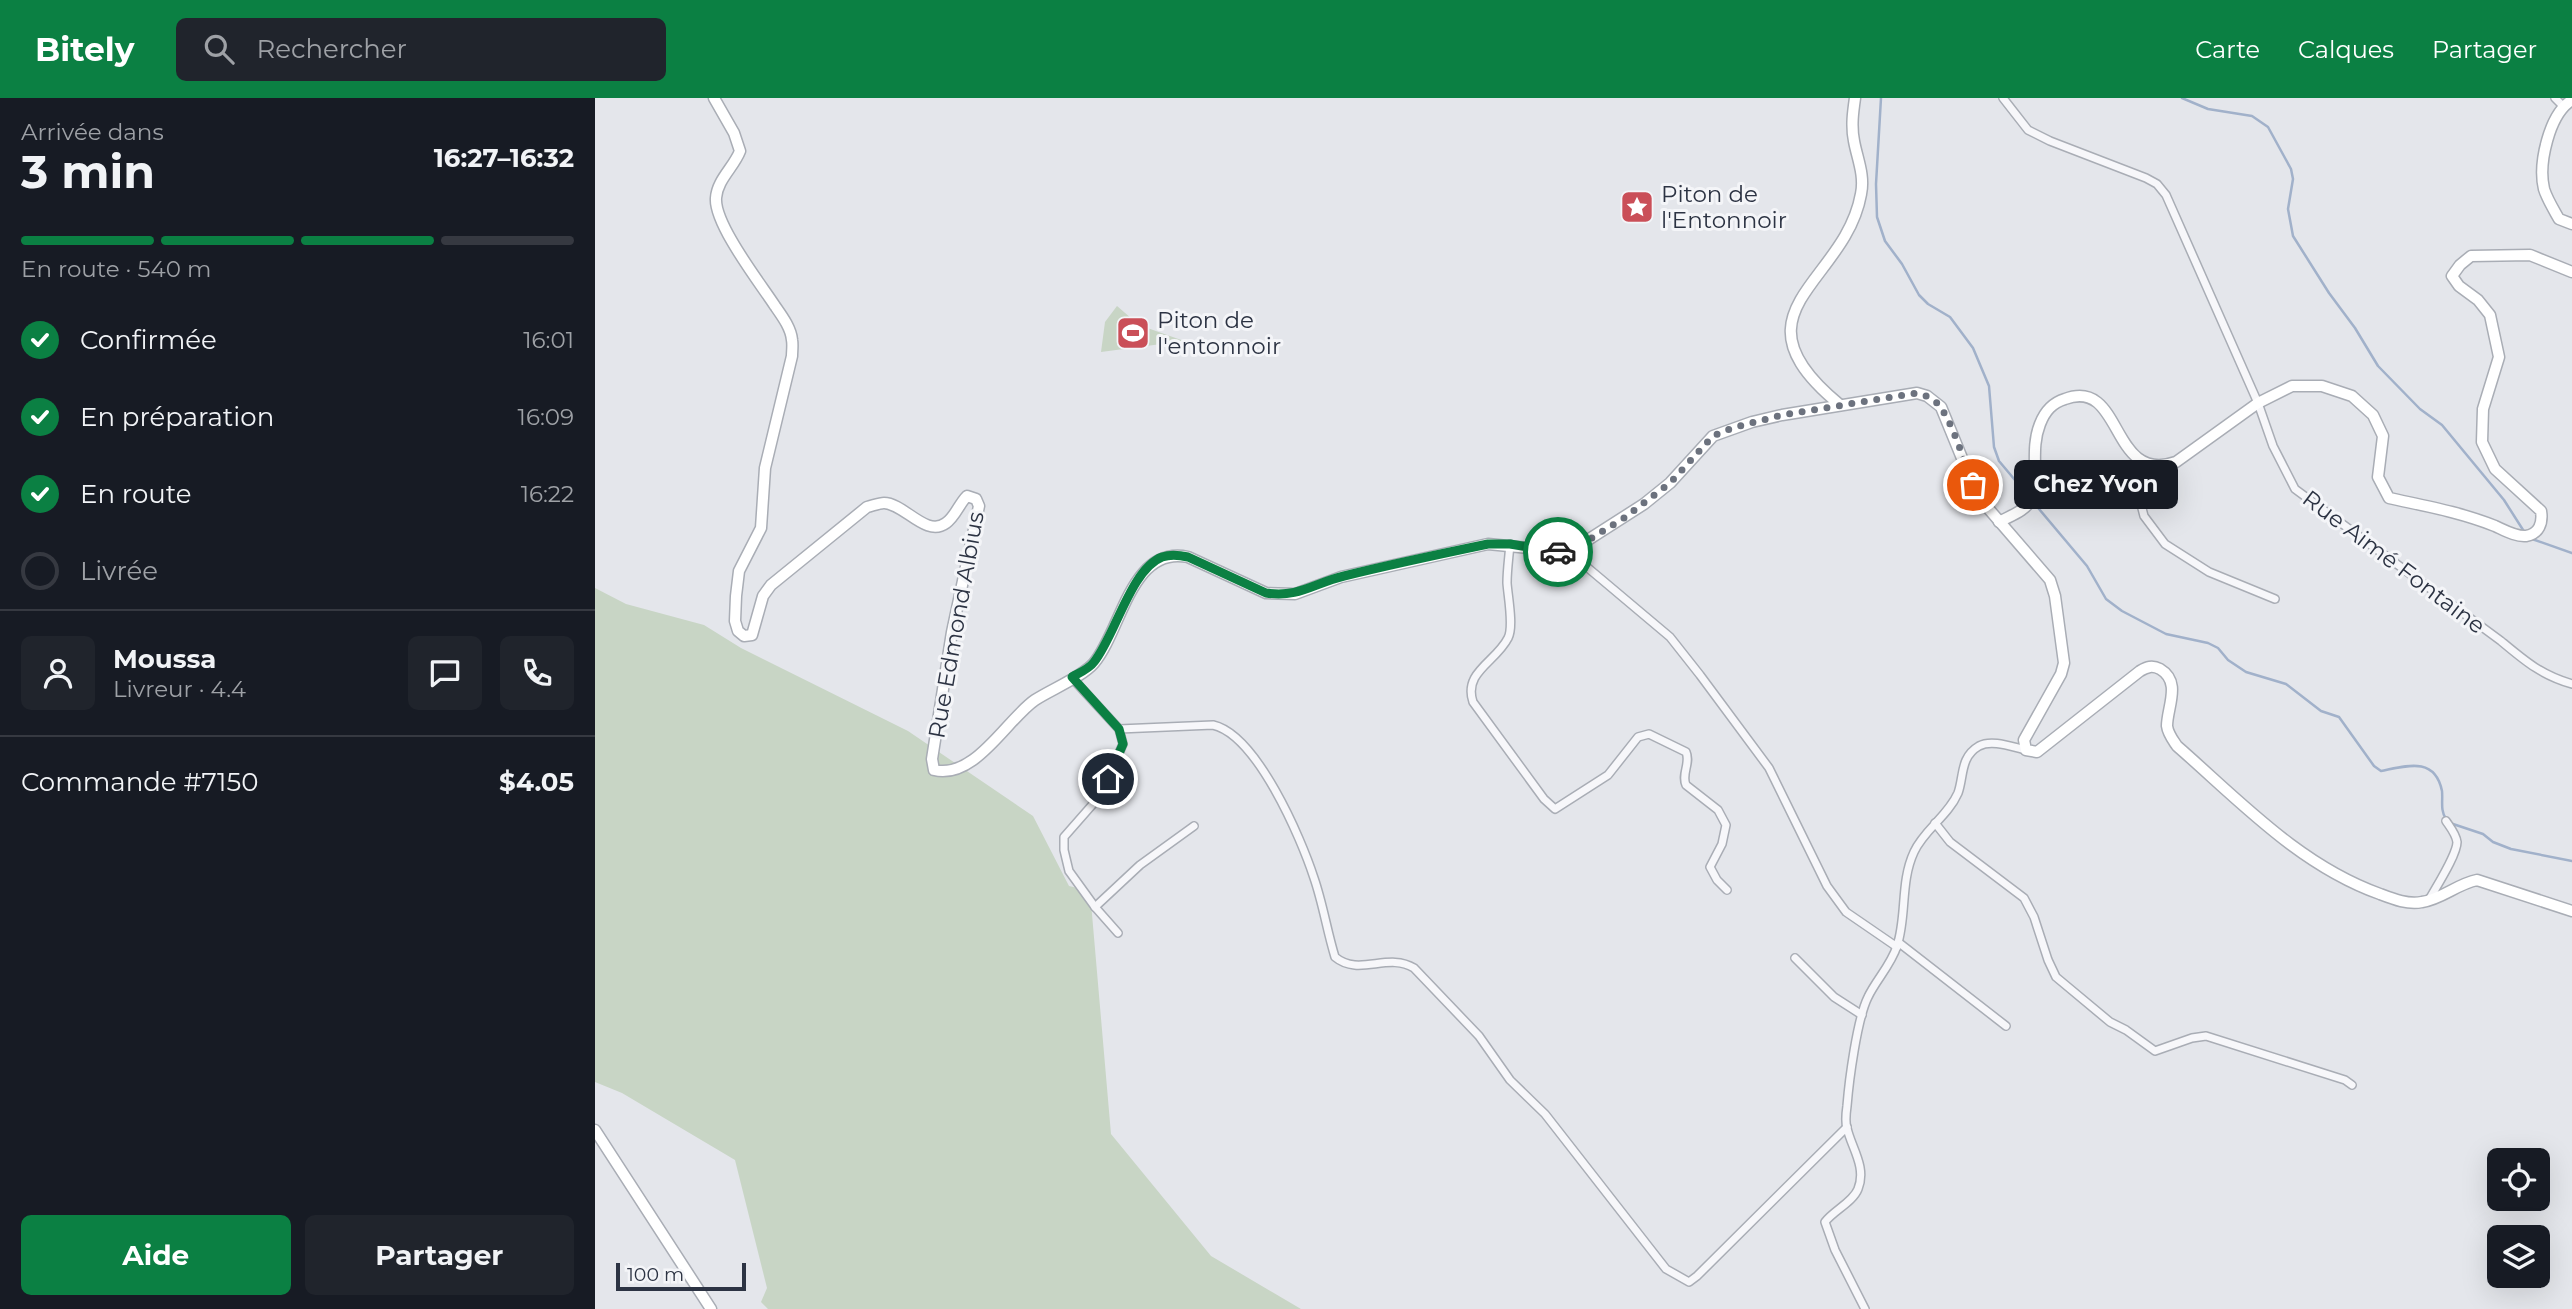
<!DOCTYPE html>
<html lang="fr">
<head>
<meta charset="utf-8">
<style>
	body { margin:0; font-family:Montserrat,sans-serif; background:#20242c; color:#f1f3f6; height:100vh; display:flex; flex-direction:column; font-size:26px; white-space:nowrap }
	* { box-sizing:border-box; margin:0 }
	p { font-size:23px; color:#9ea1a6 }
	.icon { flex:none; width:38px; height:38px; fill:none; stroke:currentColor; stroke-width:2; stroke-linecap:round; stroke-linejoin:round }
	.map { position:relative; flex:1; overflow:hidden }
	.drawer { display:flex; flex-direction:column; background:#171b24; width:595px }
	.drawer>* { flex:none }
	.tools { position:absolute; left:1892px; top:1050px; display:grid; gap:14px }
	.tools a { display:grid; place-items:center; width:63px; height:63px; border-radius:10px; background:#171b24; box-shadow:0 7px 28px #0002; font-size:35px }
	.scale { position:absolute; left:21px; bottom:18px; width:130px; box-sizing:border-box; padding-left:7px; border:4px solid #2c3343; border-top:0; font-size:19px; line-height:24px; white-space:nowrap; color:#2c3343; -webkit-text-stroke:5px #f4f5f8; paint-order:stroke }
	.pin { position:absolute; display:grid; place-items:center; width:60px; height:60px; color:#fff; margin:-30px; border:4px solid #fff; border-radius:50%; box-shadow:0 2px 7px #0007 }
	.courier { position:absolute; display:grid; place-items:center; width:70px; height:70px; margin:-35px; border:5px solid #0b8043; border-radius:50%; background:#fff; color:#222; box-shadow:0 2px 9px #0007 }
	.bubble { position:absolute; height:49px; border-radius:10px; background:#171b24; box-shadow:0 7px 28px #0002; font-size:23px; font-weight:700; line-height:49px; text-align:center }
	.head em { font-style:normal; font-weight:700 }
	.head div { display:flex; flex-direction:column-reverse }
	.head { display:flex; align-items:center; justify-content:space-between; height:119px; padding:0 21px }
	h1 { font-size:46px; font-weight:700; line-height:52px }
	.bar { display:grid; grid-template-columns:repeat(4,1fr); gap:10px 7px; align-content:center; height:84px; padding:0 21px }
	.bar i { height:9px; border-radius:5px; background:#363941 }
	.bar .active { background:#0b8043 }
	.bar p { grid-column:span 4 }
	.line { display:flex; align-items:center; gap:18px; padding:0 21px; border-top:2px solid #363941 }
	.line div { flex:1 }
	.round { display:grid; place-items:center; flex:none; width:74px; height:74px; border-radius:10px; background:#20242c }
	ol { padding:0 21px; list-style:none }
	li { display:flex; align-items:center; gap:21px; height:77px }
	li p { margin-inline-start:auto }
	li .icon { padding:7px; border-radius:50%; background:#0b8043; color:#fff; stroke-width:4 }
	li:last-child { color:#9ea1a6 }
	li i { width:38px; height:38px; border:4px solid #363941; border-radius:50% }
	.primary-button { display:flex; gap:14px; margin-top:auto; padding:14px 21px }
	.primary-button a { flex:1; height:80px; border-radius:10px; background:#0b8043; color:#fff; font-size:28px; font-weight:700; line-height:80px; text-align:center }
	.primary-button a+a { background:#20242c; color:#f1f3f6 }
	header { display:flex; align-items:center; gap:42px; box-sizing:border-box; height:98px; padding:0 35px; background:#0b8043; color:#fff }
	header strong { font-size:33px }
	nav { display:flex; gap:38px; margin-inline-start:auto; font-size:24px }
	.search { width:490px; height:63px; background:#20242c; display:flex; align-items:center; gap:18px; box-sizing:border-box; padding:0 24px; border-radius:10px; color:#9ea1a6; font-size:26px }
	main { display:flex; flex:1; min-height:0 }
	.map>svg:first-child { display:block }
	.green { fill:#c8d5c5 }
	.lines { fill:none; stroke-linecap:round; stroke-linejoin:round }
	.stream { stroke:#a1b1ca; stroke-width:2.5 }
	.street-casing { stroke:#a9adb5; stroke-width:10 }
	.secondary-casing { stroke:#a9adb5; stroke-width:13 }
	.street { stroke:#f7f7fa; stroke-width:7 }
	.secondary { stroke:#fff; stroke-width:10 }
	.done { stroke:#6c727e; stroke-width:7; stroke-dasharray:0 12.6 }
	.route { stroke:#0b8043; stroke-width:9 }
	.labels { text-anchor:middle; dominant-baseline:central; stroke-width:6; stroke-linejoin:round; paint-order:stroke }
	.poi-label { font-size:23px; fill:#2c3343; stroke:#f4f5f8; text-anchor:start }
	.street-label { font-size:23px; fill:#2c3343; stroke:#f4f5f8 }
</style>
</head>
<body>
<header>
<strong>Bitely</strong>
<div class="search"><svg class="icon" aria-label="search" viewBox="0 0 24 24"><circle cx="10" cy="10" r="6"/><path d="M15 15l6 6"/></svg>Rechercher</div>
<nav><a>Carte</a><a>Calques</a><a>Partager</a></nav>
</header>
<main>
<section class="drawer">
<div class="head"><div><h1>3 min</h1><p>Arrivée dans</p></div><em>16:27–16:32</em></div>
<div class="bar"><i class="active"></i><i class="active"></i><i class="active"></i><i></i><p>En route · 540 m</p></div>
<ol>
<li><svg class="icon" aria-label="check" viewBox="0 0 24 24"><path d="M5 12l5 5 9-10"/></svg>Confirmée<p>16:01</p></li>
<li><svg class="icon" aria-label="check" viewBox="0 0 24 24"><path d="M5 12l5 5 9-10"/></svg>En préparation<p>16:09</p></li>
<li><svg class="icon" aria-label="check" viewBox="0 0 24 24"><path d="M5 12l5 5 9-10"/></svg>En route<p>16:22</p></li>
<li><i></i>Livrée</li>
</ol>
<div class="line" style="height:126px"><a class="round"><svg class="icon" aria-label="person" viewBox="0 0 24 24"><circle cx="12" cy="8" r="4"/><path d="M4 21q1-7 8-7t8 7"/></svg></a><div><b>Moussa</b><p>Livreur · 4.4</p></div><a class="round"><svg class="icon" aria-label="chat" viewBox="0 0 24 24"><path d="M4 5h16v11H9l-5 4z"/></svg></a><a class="round"><svg class="icon" aria-label="phone" viewBox="0 0 24 24"><path d="M5 4h4l2 5-3 2q2 4 5 5l2-3 5 2v4C11 20 4 13 5 4z"/></svg></a></div>
<div class="line" style="height:91px"><div>Commande #7150</div><b>$4.05</b></div>
<div class="primary-button"><a>Aide</a><a>Partager</a></div>
</section>
<div class="map">
<svg width="1977" height="1211" viewBox="0 0 1977 1211">
	<rect width="100%" height="100%" fill="#e4e6eb"/>
	<g class="green">
		<polygon points="522,208 544,227 589,243 506,254 510,224"/>
		<polygon points="0,490 31,506 109,527 146,550 313,633 438,718 474,788 495,793 516,1036 616,1158 706,1211 173,1211 166,1204 172,1190 140,1062 27,995 0,984"/>
	</g>
	<g class="lines">
		<g class="stream">
			<polyline points="1286,0 1281,86 1282,119 1290,143 1307,166 1324,197 1333,206 1355,219 1378,250 1394,288 1399,349 1404,363 1435,400"/>
			<polyline points="1587,0 1613,11 1657,18 1673,29 1696,71 1698,81 1693,111 1698,138 1734,195 1760,230 1783,268 1825,311 1847,327 1909,402 1930,435"/>
			<path d="M1439,405L1492,468L1511,501L1527,513L1571,536L1613,545L1623,550L1633,562L1651,574L1691,586L1726,613L1744,619L1779,668L1786,673C1811,668 1840,658 1847,693C1848,703 1845,712 1851,721"/>
			<polyline points="1937,441 1977,455"/>
			<polyline points="1855,725 1888,736 1898,744 1916,751 1977,763"/>
		</g>
		<defs>
			<g id="street">
				<path d="M1408,0L1433,32L1455,43L1551,80L1562,86L1571,97L1663,305L1678,348L1700,391L1906,543C1930,563 1946,577 1977,586"/>
				<polyline points="1960,0 1968,8"/>
				<polyline points="1567,369 1543,395 1549,418 1570,446 1614,474 1680,501"/>
				<path d="M915,446C914,459 912,472 912,485C913,499 919,529 913,540C901,564 868,574 878,604L949,701L960,711L1013,677L1043,639L1054,636L1091,654C1096,665 1086,676 1091,687L1123,712L1131,727L1127,746L1115,769L1122,782L1132,792"/>
				<polyline points="974,454 1075,539 1105,577 1174,670 1232,788 1251,814 1302,849"/>
				<polyline points="477,580 524,631 528,646 505,698 469,739 469,752 474,773 500,809 523,835"/>
				<path d="M524,631L618,627C662,637 706,740 719,780C728,806 732,833 740,859C764,879 793,854 819,870L884,938L915,982L950,1016L1071,1171L1094,1184L1102,1178L1252,1029"/>
				<polyline points="1340,725 1355,744 1429,800 1439,819 1453,862 1461,879 1515,924 1531,932 1560,953 1597,940 1611,938 1750,982 1757,987"/>
				<path d="M1834,802C1841,789 1862,757 1862,744C1861,736 1855,729 1851,723"/>
				<polyline points="500,809 545,767 599,728"/>
				<polyline points="1303,844 1411,928"/>
				<polyline points="1200,860 1239,899 1267,917"/>
				<path d="M1270,1211L1240,1152L1230,1124C1238,1113 1258,1104 1263,1091C1272,1069 1256,1049 1252,1030C1250,1024 1251,1015 1252,1008C1254,983 1262,921 1273,899C1281,882 1296,867 1302,848C1312,818 1305,784 1319,754C1329,732 1353,718 1363,695C1369,678 1365,659 1384,648C1397,641 1417,649 1431,652"/>
			</g>
			<g id="secondary">
				<path d="M119,0L139,35L145,53C139,69 122,82 121,100C119,126 165,185 180,208C187,218 196,230 197,242C198,247 197,253 197,258L170,370L166,430L144,473L141,498L140,523L143,533L149,538L157,537L168,498L176,487L272,409C277,408 284,405 289,405C309,405 331,440 351,425C360,419 364,406 372,398L381,401L384,408L357,534L337,661L339,672C380,682 412,621 440,602C457,591 487,579 499,565C527,531 536,447 593,459L671,495L700,496L746,479L893,446L974,454L1049,406L1075,385L1118,338L1157,324L1187,317L1322,295L1332,298L1346,309L1378,387L1392,409L1455,482L1460,498L1469,565L1466,576L1429,642L1431,652L1442,654L1545,573C1552,569 1557,567 1565,571C1587,584 1572,609 1572,628C1573,636 1578,642 1582,648C1645,703 1704,767 1785,796C1798,801 1813,807 1827,804C1847,801 1862,786 1882,782L1977,813"/>
				<path d="M1977,2C1954,16 1943,66 1949,91C1952,101 1959,112 1964,121L1977,126"/>
				<path d="M1244,306C1131,213 1250,186 1266,96C1270,77 1262,60 1259,43C1256,28 1258,14 1260,0"/>
				<path d="M1404,424C1417,417 1430,413 1437,401C1444,376 1435,351 1445,326C1450,313 1457,305 1470,301C1529,279 1514,387 1581,364L1663,305L1697,288H1727L1757,298L1778,317L1788,338L1783,379L1794,400C1830,408 1865,414 1900,428C1909,432 1921,439 1931,438C1944,436 1948,425 1946,413L1900,371L1887,344L1888,311L1904,259L1895,217L1883,202L1864,188L1857,178L1865,167L1876,158L1935,157L1977,174"/>
				<polyline points="0,1032 116,1211"/>
			</g>
		</defs>
		<use href="#street" class="street-casing"/>
		<use href="#secondary" class="secondary-casing"/>
		<use href="#street" class="street"/>
		<use href="#secondary" class="secondary"/>
	</g>
	<g class="lines">
		<path class="done" d="M963,454H974L1029,420L1075,385L1118,338L1137,330L1187,317L1322,295C1329,297 1336,299 1342,305C1356,319 1370,366 1378,387"/>
		<path class="route" d="M513,681L528,646L524,631L477,579C484,575 494,571 499,564C520,538 536,471 567,459C576,456 584,457 593,459L671,495C704,500 719,485 749,478C797,466 845,456 893,446H915L963,454"/>
	</g>
	<defs>
		<symbol id="sight-square" viewBox="-11 -11 22 22"><rect x="-9" y="-9" width="18" height="18" rx="4" fill="#ca4f58" stroke="#f4f5f8"/><path d="M0-6L1.8-2.2L6-1.7L2.9 1.2L3.7 5.4L0 3.3L-3.7 5.4L-2.9 1.2L-6-1.7L-1.8-2.2Z" fill="#fff"/></symbol>
		<symbol id="stadium-square" viewBox="-11 -11 22 22"><rect x="-9" y="-9" width="18" height="18" rx="4" fill="#ca4f58" stroke="#f4f5f8"/><path d="M0-5a6.5 5 0 1 0 0 10a6.5 5 0 1 0 0-10ZM-3.5-1.8h7v3.6h-7Z" fill="#fff"/></symbol>
	</defs>
	<g fill-rule="evenodd">
		<use href="#sight-square" x="1023" y="90" width="38" height="38"/>
		<use href="#stadium-square" x="519" y="216" width="38" height="38"/>
	</g>
	<g class="labels">
		<g class="poi-label">
			<text x="1066" y="96">Piton de<tspan x="1066" dy="26">l'Entonnoir</tspan></text>
			<text x="562" y="222">Piton de<tspan x="562" dy="26">l'entonnoir</tspan></text>
		</g>
		<g class="street-label">
			<text transform="translate(1799 464) rotate(37)">Rue Aimé Fontaine</text>
			<text transform="translate(361 527) rotate(-80)">Rue Edmond Albius</text>
		</g>
	</g>
</svg>
<div class="tools">
<a><svg class="icon" aria-label="locate" viewBox="0 0 24 24"><circle cx="12" cy="12" r="6"/><path d="M12 2v4M12 18v4M2 12h4M18 12h4"/></svg></a>
<a><svg class="icon" aria-label="layers" viewBox="0 0 24 24"><path d="M12 4l9 5-9 5-9-5zM3 14l9 5 9-5"/></svg></a>
</div>
<div class="scale">100 m</div>
<div class="pin" style="left:1378px;top:387px;background:#ea580c"><svg class="icon" aria-label="bag" viewBox="0 0 24 24"><path d="M5 8h14l-1 12H6zM9 8a3 3 0 0 1 6 0"/></svg></div>
<div class="pin" style="left:513px;top:681px;background:#1f2937"><svg class="icon" aria-label="home" viewBox="0 0 24 24"><path d="M3 11l9-7 9 7M6 9v11h12V9"/></svg></div>
<div class="courier" style="left:963px;top:454px"><svg class="icon" aria-label="car" viewBox="0 0 24 24"><path d="M5 17H2v-5l4-1 3-4h7l3 4 3 1v5h-3M9 17h6M6 11h13"/><circle cx="7" cy="17" r="2"/><circle cx="17" cy="17" r="2"/></svg></div>
<div class="bubble" style="left:1419px;top:362px;width:164px">Chez Yvon</div>
</div>
</main>
</body>
</html>
